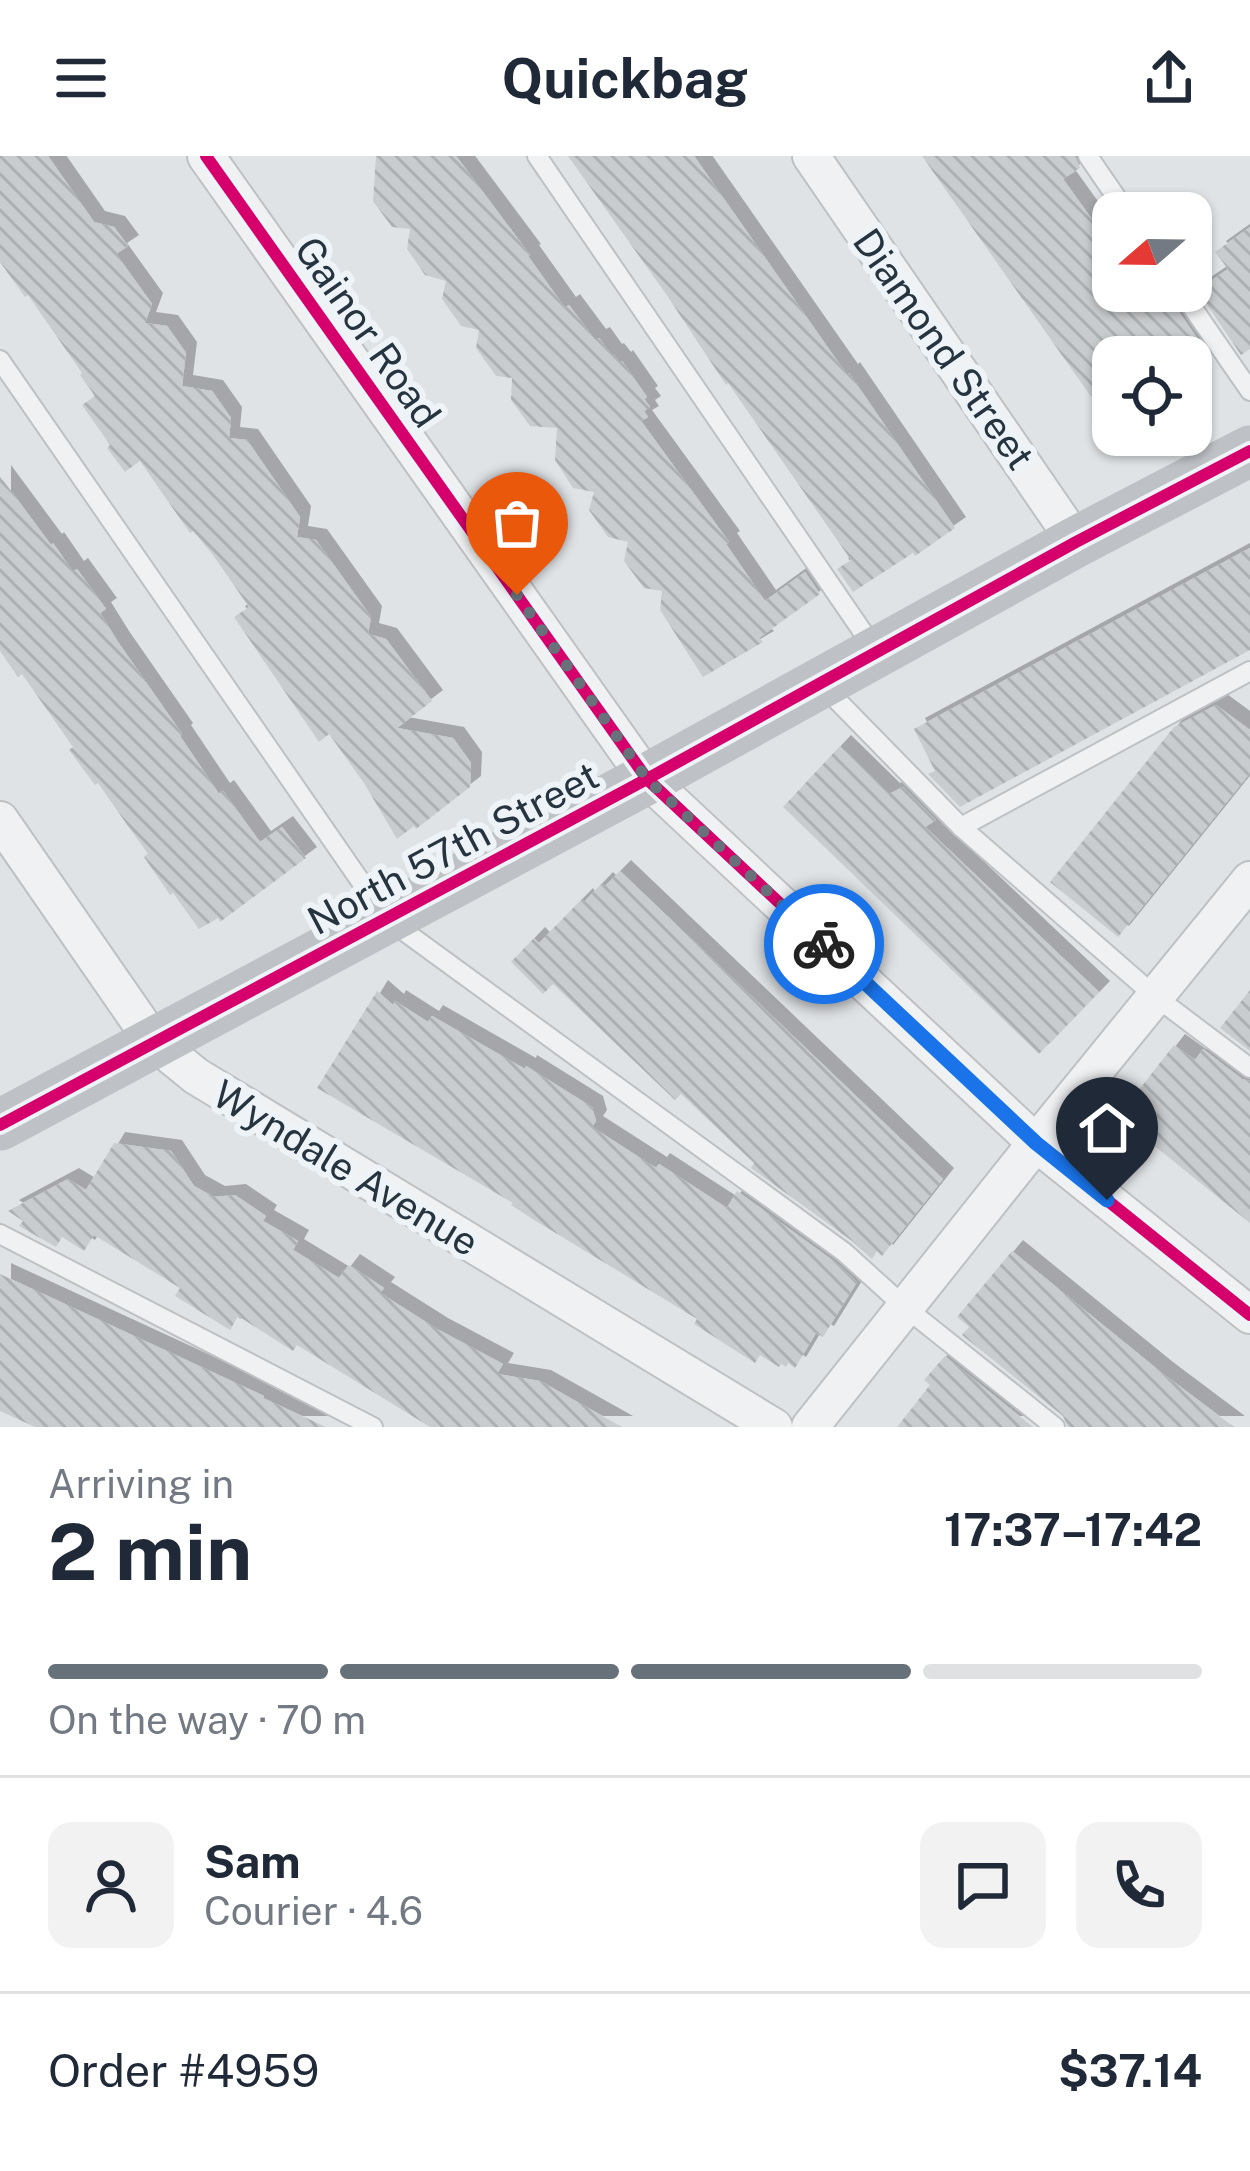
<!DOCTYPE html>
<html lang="en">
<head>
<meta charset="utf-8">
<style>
	body { margin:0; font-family:"Public Sans",sans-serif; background:#f2f2f3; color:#1f2937; height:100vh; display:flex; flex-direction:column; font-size:45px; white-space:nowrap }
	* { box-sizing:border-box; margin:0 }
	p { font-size:39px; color:#747a83 }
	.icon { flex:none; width:66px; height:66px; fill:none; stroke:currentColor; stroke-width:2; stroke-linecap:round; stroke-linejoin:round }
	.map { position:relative; height:1271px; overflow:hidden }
	.sheet { display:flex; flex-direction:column; background:#fff; flex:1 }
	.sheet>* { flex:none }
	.needle { width:78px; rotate:250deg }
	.controls { position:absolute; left:1092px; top:36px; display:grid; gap:24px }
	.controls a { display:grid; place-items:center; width:120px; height:120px; border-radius:24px; background:#fff; box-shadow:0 3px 9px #0004; font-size:60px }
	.pin { position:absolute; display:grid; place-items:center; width:102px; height:102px; color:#fff; margin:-123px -51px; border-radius:50% 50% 50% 0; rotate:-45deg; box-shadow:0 0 12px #0007 }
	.pin .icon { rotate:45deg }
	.courier { position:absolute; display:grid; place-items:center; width:120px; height:120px; margin:-60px; border:9px solid #1a73e8; border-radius:50%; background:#fff; color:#222; box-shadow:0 3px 15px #0007 }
	.summary em { font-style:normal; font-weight:700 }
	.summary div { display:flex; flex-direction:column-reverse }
	.summary { display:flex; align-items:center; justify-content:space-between; height:204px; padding:0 48px }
	h1 { font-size:78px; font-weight:700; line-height:90px }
	.bar { display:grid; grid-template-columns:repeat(4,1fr); gap:18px 12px; align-content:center; height:144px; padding:0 48px }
	.bar i { height:15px; border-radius:9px; background:#e0e1e3 }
	.bar .selected { background:#67717a }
	.bar p { grid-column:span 4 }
	.line { display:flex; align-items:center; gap:30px; padding:0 48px; border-top:3px solid #e0e1e3 }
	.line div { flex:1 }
	.round { display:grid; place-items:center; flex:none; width:126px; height:126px; border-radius:24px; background:#f2f2f3 }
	header { display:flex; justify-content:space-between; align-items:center; height:156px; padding:0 48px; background:#fff; font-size:54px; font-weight:700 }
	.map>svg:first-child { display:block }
	.building { fill:url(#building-back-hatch); filter:url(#shadow) }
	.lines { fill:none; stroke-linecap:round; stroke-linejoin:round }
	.lane-casing { stroke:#bec1c4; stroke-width:22 }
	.street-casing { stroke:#bec1c4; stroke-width:40 }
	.lane { stroke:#f0f1f3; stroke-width:18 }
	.street { stroke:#f0f1f3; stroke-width:36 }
	.secondary { stroke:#bec2c6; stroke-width:51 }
	.cycleway-casing { stroke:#edf3f6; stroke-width:20 }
	.cycleway { stroke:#d6006c; stroke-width:12 }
	.done { stroke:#67717a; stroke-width:12; stroke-dasharray:0 21.6 }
	.route { stroke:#1a73e8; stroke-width:15 }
	.labels { text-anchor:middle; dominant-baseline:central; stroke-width:12; stroke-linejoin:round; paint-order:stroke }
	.street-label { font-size:39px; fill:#263440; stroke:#edf3f6 }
</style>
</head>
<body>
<header><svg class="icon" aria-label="menu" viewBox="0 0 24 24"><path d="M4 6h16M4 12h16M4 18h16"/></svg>Quickbag<svg class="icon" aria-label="share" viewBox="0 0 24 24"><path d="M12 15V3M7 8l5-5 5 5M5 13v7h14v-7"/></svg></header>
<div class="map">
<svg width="1250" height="1271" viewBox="0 0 1250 1271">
	<defs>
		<pattern id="building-back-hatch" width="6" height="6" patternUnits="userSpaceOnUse" patternTransform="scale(3)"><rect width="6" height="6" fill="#c9ccce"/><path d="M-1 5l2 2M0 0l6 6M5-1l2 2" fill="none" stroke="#acb0b2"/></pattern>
		<filter id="shadow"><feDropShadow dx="11" dy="-11" stdDeviation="0" flood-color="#0004"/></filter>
	</defs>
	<rect width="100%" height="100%" fill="#e0e3e6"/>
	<g class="building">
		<polygon points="0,0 48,0 94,66 114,71 128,90 116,98 152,148 145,167 167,170 186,197 182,230 212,235 231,262 229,282 247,284 300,361 297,381 316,384 371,461 368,478 386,483 432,545 397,572 453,582 471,607 470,631 416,673 414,670 397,683 364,627 329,578 319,586 234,461 249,451 213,399 193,375 190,377 140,305 125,316 107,292 110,289 82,249 95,240 80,219 82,217 28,139 25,141 0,106"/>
		<polygon points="376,0 456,0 530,99 528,100 565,152 569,149 595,184 599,182 611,199 613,198 620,207 622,205 647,241 644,243 650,251 644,255 648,261 641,265 729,386 726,388 765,445 805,416 820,438 759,482 763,486 703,521 660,454 662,435 644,432 624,405 628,386 608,381 589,354 594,336 573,332 555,304 557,272 530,270 511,244 512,222 496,220 476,192 479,174 461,170 442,143 446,125 425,119 407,93 410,73 392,71 373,45"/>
		<polygon points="568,0 694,0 847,219 849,217 955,372 915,400 913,397 853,436 837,413 851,404 728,227 726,229 666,138"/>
		<polygon points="922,0 1075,0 1080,12 1063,23 1099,73 1113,63 1113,135 1168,135 1170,143 1210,201 1113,201 1113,272"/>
		<polygon points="1250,71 1250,193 1241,199 1197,134 1228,113 1215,96"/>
		<polygon points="0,320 51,389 53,387 73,416 77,413 106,453 100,457 118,486 182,578 180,580 219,638 223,635 260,686 282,671 306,702 220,766 218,762 199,773 173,737 170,739 144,701 148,698 123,663 98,627 95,629 69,594 73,591 22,518 18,521 0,495"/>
		<polygon points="1250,392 1250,494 960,651 928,618 935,615 914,573"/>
		<polygon points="1216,549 1250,574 1250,617 1118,781 1050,726 1174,571"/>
		<polygon points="840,590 889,638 903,631 936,664 925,671 1099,836 1039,898 783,651"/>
		<polygon points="620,715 943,1023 882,1100 877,1095 872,1103 852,1085 751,1012 754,1007 681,938 675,944 553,828 543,838 511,806 534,782 539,787 582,743 584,746 602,727 605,730"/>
		<polygon points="1250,834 1250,895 1220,872"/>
		<polygon points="377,835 393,849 395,845 428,866 432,860 525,913 526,910 592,951 596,965 592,971 656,1012 659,1008 727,1052 737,1035 835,1106 857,1126 823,1181 816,1177 795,1212 788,1207 786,1211 781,1208 779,1211 760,1199 755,1207 694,1168 697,1163 531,1062 511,1049 513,1047 317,932"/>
		<polygon points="1174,889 1195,904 1203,893 1242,923 1250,925 1250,1067 1120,962 1130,950 1127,949"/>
		<polygon points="114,987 171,995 194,1030 214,1041 235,1039 266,1060 263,1065 298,1085 293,1094 339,1122 349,1109 384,1132 380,1137 437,1173 503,1208 497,1218 540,1225 622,1271 430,1271 297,1189 293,1195 238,1160 230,1174 175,1140 180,1132 94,1079 84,1095 62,1081 56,1091 19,1070 23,1065 8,1055 68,1023 86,1034"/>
		<polygon points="1012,1095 1162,1217 1234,1271 1068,1271 1063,1260 962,1179 969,1171 957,1161"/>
		<polygon points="0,1118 264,1240 263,1242 326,1271 35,1271 0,1255"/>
		<polygon points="945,1200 1033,1271 897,1271 930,1229 924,1224"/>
	</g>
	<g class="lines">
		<defs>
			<g id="lane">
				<polyline points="537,0 873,491"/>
				<polyline points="1088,0 1127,57"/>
				<polyline points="1181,135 1250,235"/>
				<polyline points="0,204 386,762 844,1096 906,1152 1055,1271"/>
				<polyline points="825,532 961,671 1156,841 1250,912"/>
				<polyline points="961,671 1250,515"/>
				<polyline points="0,1078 373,1271"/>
			</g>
			<g id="street">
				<polyline points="206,0 647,623 1036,987 1250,1159"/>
				<polyline points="811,0 1076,386"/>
				<polyline points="0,664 153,885 196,920 774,1271"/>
				<polyline points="810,1271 1036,987 1250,724"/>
			</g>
		</defs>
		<use href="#lane" class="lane-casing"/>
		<use href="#street" class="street-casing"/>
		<use href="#lane" class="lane"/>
		<use href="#street" class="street"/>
		<polyline class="secondary" points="0,969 647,623 1076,386 1250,295"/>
		<defs>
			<g id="cycleway">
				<polyline points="206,0 647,623 1036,987 1250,1159"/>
				<polyline points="0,969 647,623 1076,386 1250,295"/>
			</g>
		</defs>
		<use href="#cycleway" class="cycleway-casing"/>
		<use href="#cycleway" class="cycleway"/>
	</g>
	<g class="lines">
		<polyline class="done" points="517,439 647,623 824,788"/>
		<polyline class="route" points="824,788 1036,987 1107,1044"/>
	</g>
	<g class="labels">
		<g class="street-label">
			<text transform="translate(368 176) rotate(55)">Gainor Road</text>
			<text transform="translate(944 193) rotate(55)">Diamond Street</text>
			<text transform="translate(453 692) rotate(-28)">North 57th Street</text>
			<text transform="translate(346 1012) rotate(31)">Wyndale Avenue</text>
		</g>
	</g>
</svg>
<div class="controls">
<a><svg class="needle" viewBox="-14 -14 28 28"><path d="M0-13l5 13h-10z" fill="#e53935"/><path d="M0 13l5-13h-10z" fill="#747a83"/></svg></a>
<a><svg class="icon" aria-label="locate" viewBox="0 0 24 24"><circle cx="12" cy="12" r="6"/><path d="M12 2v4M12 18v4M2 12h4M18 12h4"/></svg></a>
</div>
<div class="pin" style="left:517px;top:439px;background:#ea580c"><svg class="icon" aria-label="bag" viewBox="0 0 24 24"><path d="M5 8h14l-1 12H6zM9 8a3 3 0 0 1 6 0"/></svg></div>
<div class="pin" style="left:1107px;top:1044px;background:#1f2937"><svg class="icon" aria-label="home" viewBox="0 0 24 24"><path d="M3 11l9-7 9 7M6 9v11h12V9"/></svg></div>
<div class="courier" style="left:824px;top:788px"><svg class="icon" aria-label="bike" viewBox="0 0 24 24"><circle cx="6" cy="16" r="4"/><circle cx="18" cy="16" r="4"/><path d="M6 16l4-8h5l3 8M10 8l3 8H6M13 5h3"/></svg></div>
</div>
<section class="sheet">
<div class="summary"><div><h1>2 min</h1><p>Arriving in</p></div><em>17:37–17:42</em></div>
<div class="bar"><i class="selected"></i><i class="selected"></i><i class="selected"></i><i></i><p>On the way · 70 m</p></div>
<div class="line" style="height:216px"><a class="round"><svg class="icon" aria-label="person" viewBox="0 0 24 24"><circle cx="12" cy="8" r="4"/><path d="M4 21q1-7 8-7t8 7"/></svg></a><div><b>Sam</b><p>Courier · 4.6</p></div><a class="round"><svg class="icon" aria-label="chat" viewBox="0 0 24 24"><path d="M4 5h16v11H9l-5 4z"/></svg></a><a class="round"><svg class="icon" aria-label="phone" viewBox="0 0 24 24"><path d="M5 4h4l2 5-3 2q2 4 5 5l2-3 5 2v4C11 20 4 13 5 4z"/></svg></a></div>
<div class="line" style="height:156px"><div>Order #4959</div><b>$37.14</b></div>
</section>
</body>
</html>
